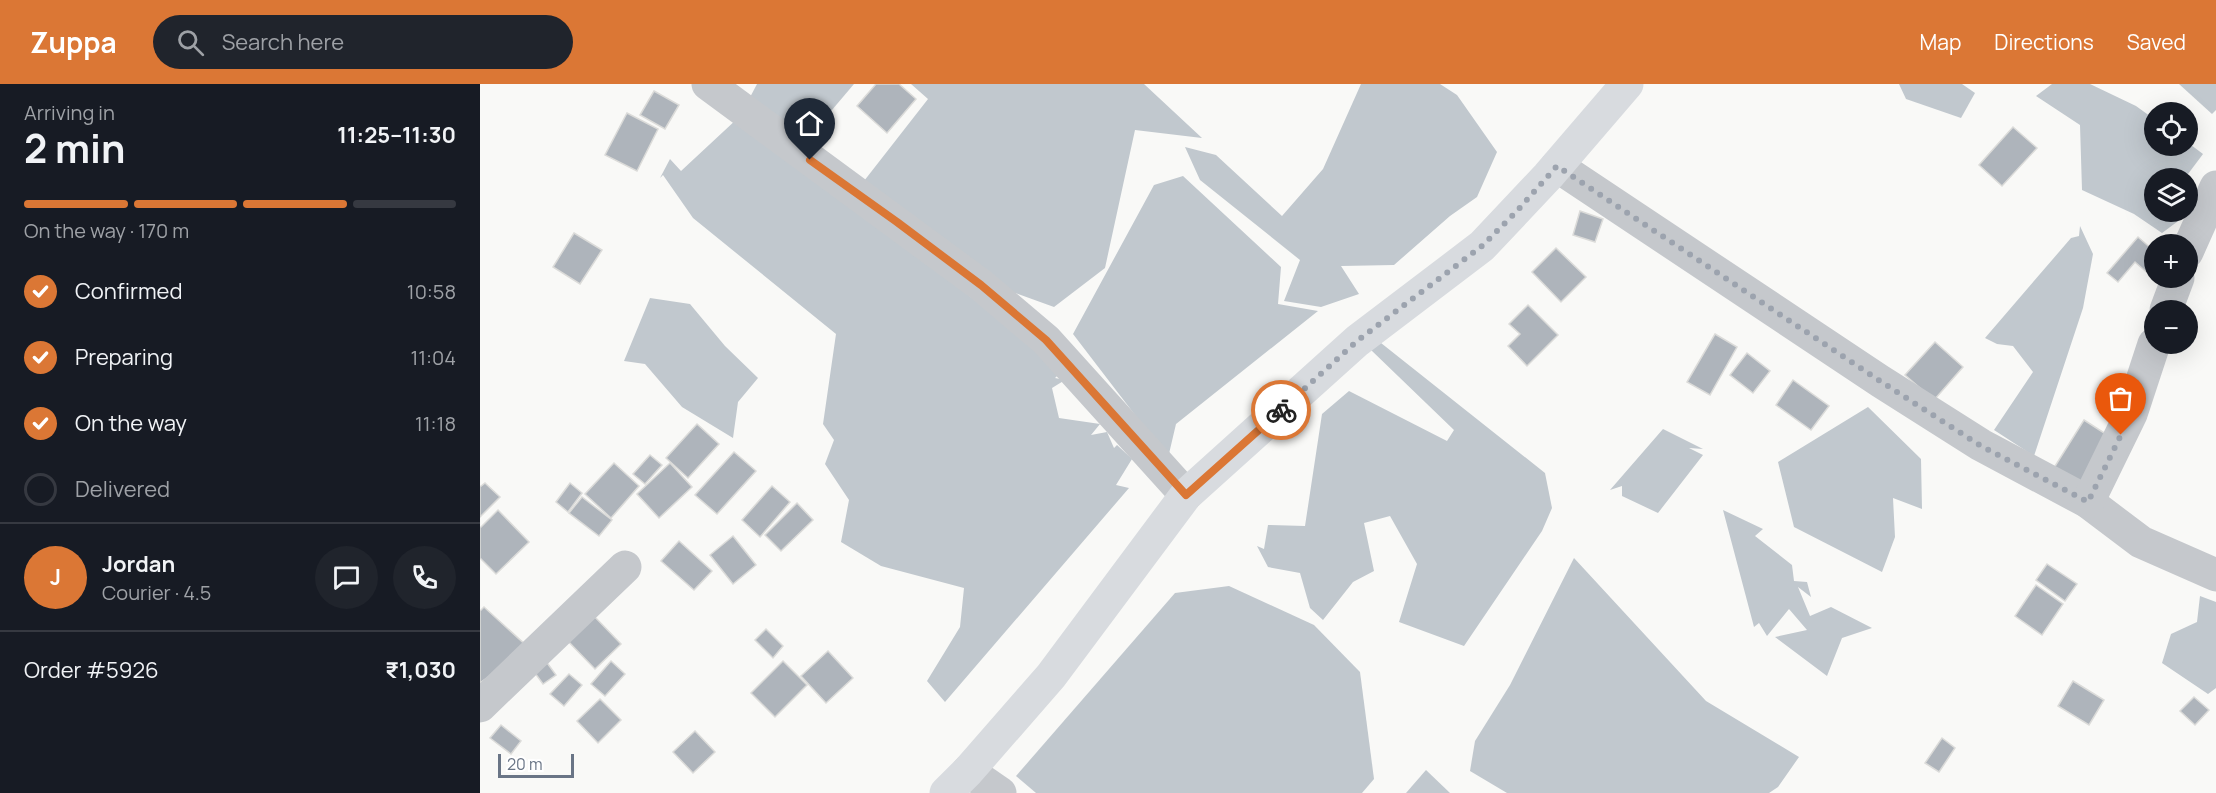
<!DOCTYPE html>
<html lang="en">
<head>
<meta charset="utf-8">
<style>
	body { margin:0; font-family:Manrope,sans-serif; background:#20242c; color:#f1f3f6; height:100vh; display:flex; flex-direction:column; font-size:22px; white-space:nowrap }
	* { box-sizing:border-box; margin:0 }
	p { font-size:20px; color:#9ea1a6 }
	.icon { flex:none; width:33px; height:33px; fill:none; stroke:currentColor; stroke-width:2; stroke-linecap:round; stroke-linejoin:round }
	.map { position:relative; flex:1; overflow:hidden }
	.sheet { display:flex; flex-direction:column; background:#171b24; width:480px }
	.sheet>* { flex:none }
	.controls { position:absolute; left:1664px; top:18px; display:grid; gap:12px }
	.controls a { display:grid; place-items:center; width:54px; height:54px; border-radius:50%; background:#171b24; box-shadow:0 6px 24px #0002; font-size:30px }
	.scale { position:absolute; left:18px; bottom:15px; width:76px; box-sizing:border-box; padding-left:6px; border:3px solid #6a7586; border-top:0; font-size:16px; line-height:21px; white-space:nowrap; color:#6a7586; -webkit-text-stroke:4px #fff; paint-order:stroke }
	.pin { position:absolute; display:grid; place-items:center; width:51px; height:51px; color:#fff; margin:-62px -26px; border-radius:50% 50% 50% 0; rotate:-45deg; box-shadow:0 0 6px #0007 }
	.pin .icon { rotate:45deg }
	.courier { position:absolute; display:grid; place-items:center; width:60px; height:60px; margin:-30px; border:4px solid #db7735; border-radius:50%; background:#fff; color:#222; box-shadow:0 2px 8px #0007 }
	.head em { font-style:normal; font-weight:700 }
	.head div { display:flex; flex-direction:column-reverse }
	.head { display:flex; align-items:center; justify-content:space-between; height:102px; padding:0 24px }
	h1 { font-size:39px; font-weight:700; line-height:45px }
	.bar { display:grid; grid-template-columns:repeat(4,1fr); gap:9px 6px; align-content:center; height:72px; padding:0 24px }
	.bar i { height:8px; border-radius:4px; background:#363941 }
	.bar .on { background:#db7735 }
	.bar p { grid-column:span 4 }
	.line { display:flex; align-items:center; gap:15px; padding:0 24px; border-top:2px solid #363941 }
	.line div { flex:1 }
	.round { display:grid; place-items:center; flex:none; width:63px; height:63px; border-radius:32px; background:#20242c }
	ol { padding:0 24px; list-style:none }
	li { display:flex; align-items:center; gap:18px; height:66px }
	li p { margin-inline-start:auto }
	li .icon { padding:6px; border-radius:50%; background:#db7735; color:#fff; stroke-width:4 }
	li:last-child { color:#9ea1a6 }
	li i { width:33px; height:33px; border:3px solid #363941; border-radius:50% }
	header { display:flex; align-items:center; gap:36px; box-sizing:border-box; height:84px; padding:0 30px; background:#db7735; color:#fff }
	header strong { font-size:28px }
	nav { display:flex; gap:33px; margin-inline-start:auto; font-size:21px }
	.search { width:420px; height:54px; background:#20242c; display:flex; align-items:center; gap:15px; box-sizing:border-box; padding:0 21px; border-radius:33px; color:#9ea1a6; font-size:22px }
	main { display:flex; flex:1; min-height:0 }
	.map>svg:first-child { display:block }
	.water { fill:#c1c8ce }
	.building { fill:#aeb4bb; stroke:#dbdbd9; stroke-width:1.5 }
	.lines { fill:none; stroke-linecap:round; stroke-linejoin:round }
	.minor { stroke:#c5c8cc; stroke-width:33 }
	.major { stroke:#d8dbdf; stroke-width:33 }
	.done { stroke:#9ca3ae; stroke-width:6; stroke-dasharray:0 10.8 }
	.route { stroke:#db7735; stroke-width:8 }
</style>
</head>
<body>
<header>
<strong>Zuppa</strong>
<div class="search"><svg class="icon" aria-label="search" viewBox="0 0 24 24"><circle cx="10" cy="10" r="6"/><path d="M15 15l6 6"/></svg>Search here</div>
<nav><a>Map</a><a>Directions</a><a>Saved</a></nav>
</header>
<main>
<section class="sheet">
<div class="head"><div><h1>2 min</h1><p>Arriving in</p></div><em>11:25–11:30</em></div>
<div class="bar"><i class="on"></i><i class="on"></i><i class="on"></i><i></i><p>On the way · 170 m</p></div>
<ol>
<li><svg class="icon" aria-label="check" viewBox="0 0 24 24"><path d="M5 12l5 5 9-10"/></svg>Confirmed<p>10:58</p></li>
<li><svg class="icon" aria-label="check" viewBox="0 0 24 24"><path d="M5 12l5 5 9-10"/></svg>Preparing<p>11:04</p></li>
<li><svg class="icon" aria-label="check" viewBox="0 0 24 24"><path d="M5 12l5 5 9-10"/></svg>On the way<p>11:18</p></li>
<li><i></i>Delivered</li>
</ol>
<div class="line" style="height:108px"><b class="round" style="background:#db7735;color:#fff">J</b><div><b>Jordan</b><p>Courier · 4.5</p></div><a class="round"><svg class="icon" aria-label="chat" viewBox="0 0 24 24"><path d="M4 5h16v11H9l-5 4z"/></svg></a><a class="round"><svg class="icon" aria-label="phone" viewBox="0 0 24 24"><path d="M5 4h4l2 5-3 2q2 4 5 5l2-3 5 2v4C11 20 4 13 5 4z"/></svg></a></div>
<div class="line" style="height:78px"><div>Order #5926</div><b>₹1,030</b></div>
</section>
<div class="map">
<svg width="1736" height="709" viewBox="0 0 1736 709">
	<rect width="100%" height="100%" fill="#f9f9f7"/>
	<g class="water">
		<polygon points="277,0 374,0 324,59 267,19"/>
		<polygon points="431,0 664,0 722,54 655,46 625,184 574,223 519,203 384,97 448,15"/>
		<polygon points="881,0 960,0 977,11 1017,68 997,113 970,132 914,181 861,182 879,210 841,223 804,217 820,176 720,96 705,63 736,71 802,132 843,85"/>
		<polygon points="1419,0 1482,0 1495,9 1481,34 1426,15"/>
		<polygon points="1572,0 1610,0 1656,22 1674,35 1674,62 1707,62 1707,58 1723,70 1705,94 1674,94 1674,128 1707,128 1707,114 1709,129 1682,149 1654,130 1602,106 1600,41 1556,12"/>
		<polygon points="1699,0 1736,0 1736,26 1732,30"/>
		<polygon points="258,34 584,285 575,294 585,296 572,304 579,334 620,340 611,351 627,348 634,364 637,361 652,375 636,401 649,404 465,618 447,597 480,543 484,504 401,482 361,458 369,416 345,380 354,356 343,340 356,250 213,134 183,91 180,94 190,75 201,87"/>
		<polygon points="703,92 801,183 798,220 838,227 696,340 688,374 593,250 674,101"/>
		<polygon points="1600,142 1613,170 1603,224 1554,372 1514,346 1553,288 1533,262 1517,260 1505,254 1591,154 1599,152"/>
		<polygon points="170,214 210,220 245,262 278,294 258,318 253,354 202,323 165,280 144,277"/>
		<polygon points="901,259 1065,389 1072,424 1062,447 984,562 919,538 937,480 910,432 884,439 894,487 873,498 843,536 830,524 820,489 788,483 777,462 784,465 788,441 825,442 842,330 869,307 967,357 974,346 891,266"/>
		<polygon points="1388,323 1441,375 1442,425 1413,414 1415,453 1402,488 1314,443 1298,378"/>
		<polygon points="1183,345 1223,365 1209,364 1223,371 1178,429 1142,412 1142,402 1130,406"/>
		<polygon points="1243,426 1283,445 1275,452 1312,481 1314,497 1327,498 1331,513 1318,503 1330,532 1351,523 1392,544 1362,554 1347,592 1295,553 1327,546 1309,525 1287,552 1279,539 1274,543"/>
		<polygon points="1094,474 1226,617 1319,673 1298,703 1289,709 1027,709 990,687 995,657 1030,601"/>
		<polygon points="749,502 834,541 880,588 894,695 882,709 556,709 536,692 695,509"/>
		<polygon points="1720,512 1736,518 1736,604 1728,610 1682,579 1691,550 1717,538"/>
		<polygon points="946,686 970,709 926,709"/>
	</g>
	<g class="building">
		<polygon points="396,0 419,0 436,15 407,49 377,22"/>
		<polygon points="174,7 199,21 185,45 160,31"/>
		<polygon points="147,29 178,45 157,87 125,71"/>
		<polygon points="1533,43 1557,64 1522,102 1499,81"/>
		<polygon points="1100,127 1123,135 1115,158 1093,151"/>
		<polygon points="94,149 122,166 100,200 73,183"/>
		<polygon points="1658,153 1674,167 1674,186 1670,191 1655,178 1638,198 1627,189"/>
		<polygon points="1076,164 1106,193 1081,218 1052,188"/>
		<polygon points="1048,221 1078,251 1047,282 1028,262 1040,250 1029,240"/>
		<polygon points="1235,250 1257,263 1230,311 1207,298"/>
		<polygon points="1455,258 1483,283 1454,316 1425,291"/>
		<polygon points="1267,269 1290,287 1273,309 1250,291"/>
		<polygon points="1313,296 1349,322 1331,346 1296,321"/>
		<polygon points="1604,336 1632,354 1600,405 1572,387"/>
		<polygon points="217,340 239,360 208,394 186,374"/>
		<polygon points="254,368 276,387 237,430 215,411"/>
		<polygon points="170,371 182,381 165,400 153,390"/>
		<polygon points="134,379 159,402 131,434 105,410"/>
		<polygon points="190,379 212,403 179,434 157,410"/>
		<polygon points="5,399 20,413 0,433 0,403"/>
		<polygon points="90,399 102,409 88,428 76,418"/>
		<polygon points="292,402 310,418 280,453 262,436"/>
		<polygon points="102,413 132,436 119,452 89,429"/>
		<polygon points="317,419 333,436 301,467 285,451"/>
		<polygon points="18,426 49,458 16,490 0,474 0,444"/>
		<polygon points="253,452 276,481 253,500 230,471"/>
		<polygon points="199,457 232,487 214,506 181,477"/>
		<polygon points="1567,480 1597,500 1585,517 1556,496"/>
		<polygon points="1556,501 1583,520 1562,551 1535,532"/>
		<polygon points="4,523 49,564 0,599 0,527"/>
		<polygon points="110,528 141,560 115,585 84,553"/>
		<polygon points="286,545 303,562 293,574 275,556"/>
		<polygon points="348,567 373,594 346,619 321,592"/>
		<polygon points="65,576 76,591 63,600 52,585"/>
		<polygon points="131,577 145,590 125,612 111,600"/>
		<polygon points="303,577 327,601 295,633 271,609"/>
		<polygon points="89,590 102,601 84,622 70,610"/>
		<polygon points="1593,597 1624,616 1609,641 1578,622"/>
		<polygon points="1714,613 1729,626 1715,641 1700,627"/>
		<polygon points="120,615 141,636 118,659 97,637"/>
		<polygon points="21,641 41,657 31,670 10,654"/>
		<polygon points="215,647 235,668 213,689 193,668"/>
		<polygon points="1462,654 1475,664 1459,688 1445,679"/>
	</g>
	<g class="lines">
		<g class="minor">
			<polyline points="228,0 501,201 566,256 706,411"/>
			<polyline points="1077,82 1400,297 1501,361 1608,418 1661,458 1736,491"/>
			<polyline points="1707,168 1736,103"/>
			<polyline points="1686,226 1698,194"/>
			<polyline points="1608,418 1651,330 1674,260"/>
			<polyline points="0,622 145,483"/>
			<polyline points="488,687 520,709"/>
		</g>
		<polyline class="major" points="466,709 488,687 571,592 706,411 877,257 1002,162 1068,92 1147,0"/>
	</g>
	<g class="lines">
		<polyline class="done" points="801,326 877,257 1002,162 1036,128 1077,82 1400,297 1501,362 1608,418 1641,351"/>
		<polyline class="route" points="330,76 417,138 501,201 566,256 706,411 801,326"/>
	</g>
</svg>
<div class="controls">
<a><svg class="icon" aria-label="locate" viewBox="0 0 24 24"><circle cx="12" cy="12" r="6"/><path d="M12 2v4M12 18v4M2 12h4M18 12h4"/></svg></a>
<a><svg class="icon" aria-label="layers" viewBox="0 0 24 24"><path d="M12 4l9 5-9 5-9-5zM3 14l9 5 9-5"/></svg></a>
<a>+</a>
<a>−</a>
</div>
<div class="scale">20 m</div>
<div class="pin" style="left:1641px;top:351px;background:#ea580c"><svg class="icon" aria-label="bag" viewBox="0 0 24 24"><path d="M5 8h14l-1 12H6zM9 8a3 3 0 0 1 6 0"/></svg></div>
<div class="pin" style="left:330px;top:76px;background:#1f2937"><svg class="icon" aria-label="home" viewBox="0 0 24 24"><path d="M3 11l9-7 9 7M6 9v11h12V9"/></svg></div>
<div class="courier" style="left:801px;top:326px"><svg class="icon" aria-label="bike" viewBox="0 0 24 24"><circle cx="6" cy="16" r="4"/><circle cx="18" cy="16" r="4"/><path d="M6 16l4-8h5l3 8M10 8l3 8H6M13 5h3"/></svg></div>
</div>
</main>
</body>
</html>
